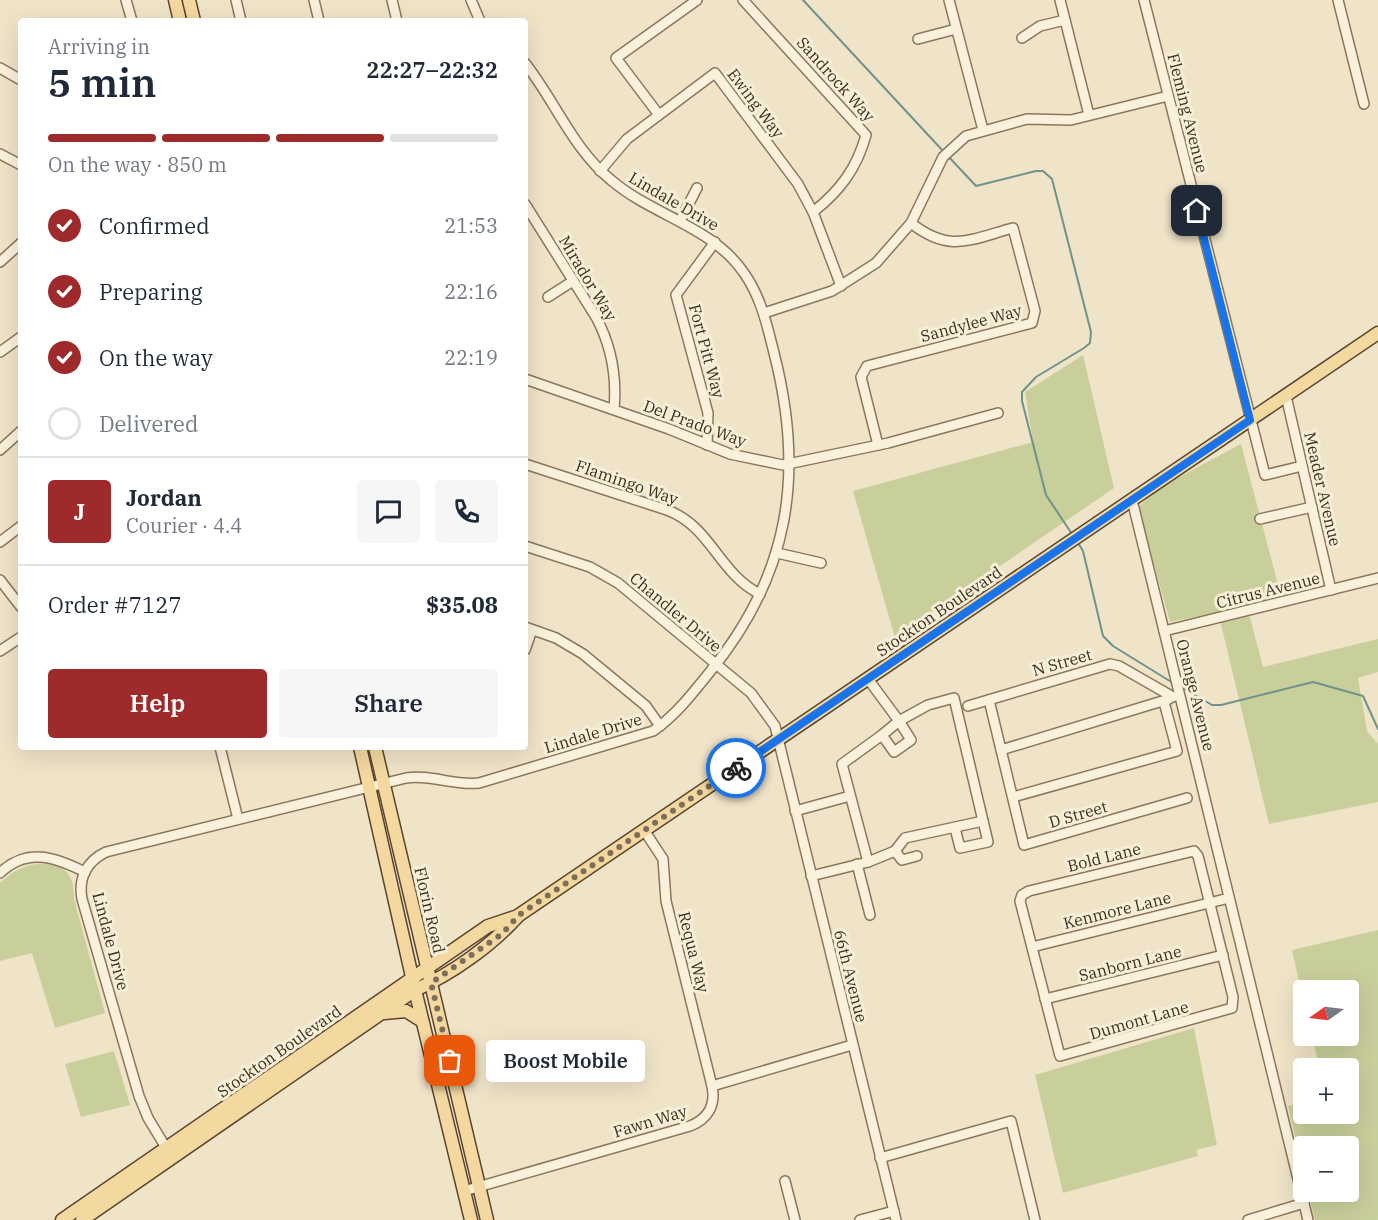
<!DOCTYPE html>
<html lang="en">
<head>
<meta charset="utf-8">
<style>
	body { margin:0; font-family:"IBM Plex Serif",serif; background:#f6f6f7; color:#1f2937; height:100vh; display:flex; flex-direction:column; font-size:22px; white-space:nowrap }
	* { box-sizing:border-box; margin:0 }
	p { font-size:20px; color:#747a83 }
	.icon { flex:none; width:33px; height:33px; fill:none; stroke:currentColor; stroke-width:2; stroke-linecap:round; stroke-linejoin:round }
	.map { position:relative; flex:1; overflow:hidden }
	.side { position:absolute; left:18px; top:18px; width:510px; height:732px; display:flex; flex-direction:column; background:#fff; border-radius:6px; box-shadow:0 6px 24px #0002 }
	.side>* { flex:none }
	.needle { width:39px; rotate:256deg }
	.fabs { position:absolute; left:1293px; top:980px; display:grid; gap:12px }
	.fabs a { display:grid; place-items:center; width:66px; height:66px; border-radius:6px; background:#fff; box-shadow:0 6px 24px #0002; font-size:30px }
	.pin { position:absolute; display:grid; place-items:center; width:51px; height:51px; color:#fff; margin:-26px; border-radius:12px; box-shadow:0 3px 9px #0006 }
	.courier { position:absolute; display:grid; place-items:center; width:60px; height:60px; margin:-30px; border:4px solid #1a73e8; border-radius:50%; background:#fff; color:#222; box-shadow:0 2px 8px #0007 }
	.bubble { position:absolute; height:42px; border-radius:6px; background:#fff; box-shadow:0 6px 24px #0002; font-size:20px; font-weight:600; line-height:42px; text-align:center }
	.overview em { font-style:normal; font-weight:600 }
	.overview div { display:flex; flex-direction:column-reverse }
	.overview { display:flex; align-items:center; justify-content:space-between; height:102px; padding:0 30px }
	h1 { font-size:39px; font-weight:600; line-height:45px }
	.bar { display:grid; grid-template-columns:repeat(4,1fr); gap:9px 6px; align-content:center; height:72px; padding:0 30px }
	.bar i { height:8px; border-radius:4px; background:#e0e1e3 }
	.bar .on { background:#9e2a2b }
	.bar p { grid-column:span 4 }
	.line { display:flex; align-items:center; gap:15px; padding:0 30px; border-top:2px solid #e0e1e3 }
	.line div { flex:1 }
	.round { display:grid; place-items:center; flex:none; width:63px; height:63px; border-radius:6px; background:#f6f6f7 }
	ol { padding:0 30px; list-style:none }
	li { display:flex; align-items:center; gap:18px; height:66px }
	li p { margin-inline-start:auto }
	li .icon { padding:6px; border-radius:50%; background:#9e2a2b; color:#fff; stroke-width:4 }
	li:last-child { color:#747a83 }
	li i { width:33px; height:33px; border:3px solid #e0e1e3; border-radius:50% }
	.action { display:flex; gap:12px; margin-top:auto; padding:12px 30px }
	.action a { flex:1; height:69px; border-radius:6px; background:#9e2a2b; color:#fff; font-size:24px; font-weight:600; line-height:69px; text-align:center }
	.action a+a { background:#f6f6f7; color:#1f2937 }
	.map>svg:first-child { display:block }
	.green { fill:#c9cf9b }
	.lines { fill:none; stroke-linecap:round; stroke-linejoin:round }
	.stream { stroke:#6f938a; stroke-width:2 }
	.minor-casing { stroke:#8d765c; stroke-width:12 }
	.major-casing { stroke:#5b4430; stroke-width:15 }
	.minor { stroke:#faf1dc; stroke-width:9 }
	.major { stroke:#f3d9a0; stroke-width:12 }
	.done { stroke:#7c6e5b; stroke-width:6; stroke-dasharray:0 10.8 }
	.route { stroke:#1a73e8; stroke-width:8 }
	.labels { text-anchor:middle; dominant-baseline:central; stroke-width:6; stroke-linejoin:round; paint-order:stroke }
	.street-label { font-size:16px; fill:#3d2e20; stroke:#f7eed8 }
</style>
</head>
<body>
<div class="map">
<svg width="1378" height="1220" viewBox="0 0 1378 1220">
	<rect width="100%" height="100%" fill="#f0e4c8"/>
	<g class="green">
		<polygon points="1083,355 1114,488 895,638 853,491 1033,442 1025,392"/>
		<polygon points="1241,444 1282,600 1248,610 1263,667 1378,639 1378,672 1358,678 1367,731 1378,744 1378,802 1269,824 1218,612 1170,622 1138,508 1155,490"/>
		<path d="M47,863C69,868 74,877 74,899L105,1013L55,1028L32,953L0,961V883C15,869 27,864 47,863Z"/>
		<polygon points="1378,930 1378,1220 1315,1220 1308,1191 1348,1191 1348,1146 1304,1146 1303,1171 1288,1106 1303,1102 1304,1113 1348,1113 1348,1068 1319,1068 1312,1035 1348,1035 1348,990 1304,990 1303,1000 1292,950"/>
		<polygon points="1194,1028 1217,1145 1196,1150 1198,1156 1063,1193 1035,1075"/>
		<polygon points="114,1051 130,1105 81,1117 65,1064"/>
	</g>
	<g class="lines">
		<g class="stream">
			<polyline points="803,0 943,151"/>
			<polyline points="947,155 976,186 1036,171 1043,171 1052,179 1091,332 1090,343 1084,348 1036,377 1022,392 1022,401 1046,495 1072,534"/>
			<polyline points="1077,541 1083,551 1103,636 1113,646 1173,683"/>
			<polyline points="1181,687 1212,705 1221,705 1313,682 1363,696 1378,729"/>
		</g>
		<defs>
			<g id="minor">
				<polyline points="126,0 132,21"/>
				<polyline points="236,0 241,21"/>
				<polyline points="314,0 319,21"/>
				<polyline points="392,0 397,21"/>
				<polyline points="471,0 480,21"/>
				<path d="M743,0L866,135C857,168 840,191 813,212"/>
				<polyline points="949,0 983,130"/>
				<polyline points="1060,0 1089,115"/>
				<polyline points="1144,0 1265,475 1302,466"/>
				<polyline points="1338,0 1364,104"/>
				<polyline points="1022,38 1040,26 1065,20"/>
				<polyline points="918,39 956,29"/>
				<polyline points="0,68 21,80"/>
				<polyline points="659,115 616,58 697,0"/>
				<polyline points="0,154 21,165"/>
				<polyline points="600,171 627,139 715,73 798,184 813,212 841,286"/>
				<path d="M525,204L596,317C612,347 617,376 614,409"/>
				<polyline points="680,221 697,188"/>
				<polyline points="0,262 21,243"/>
				<polyline points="548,297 573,281"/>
				<polyline points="764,313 832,291 876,263 911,223 943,157 966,136 1027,119 1071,120 1168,96"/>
				<polyline points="0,352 21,337"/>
				<polyline points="525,379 669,429 730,454 783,465 888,443 998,413"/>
				<polyline points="1286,396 1331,590"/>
				<polyline points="707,445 708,413 676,295 715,242"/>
				<path d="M878,445L861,377L867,366L1032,323L1035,311L1013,228C971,239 950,254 911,223"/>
				<polyline points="0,450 21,431"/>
				<path d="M525,464L667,510C711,526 719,574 760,594"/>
				<polyline points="1132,500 1308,1220"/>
				<polyline points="1260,519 1312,507"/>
				<polyline points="0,542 21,526"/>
				<polyline points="525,546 590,567 618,583 751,693 775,726 896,1220"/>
				<polyline points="777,553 821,563"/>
				<polyline points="0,580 21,607"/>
				<polyline points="525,627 556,638 583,654 646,706 660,726"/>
				<polyline points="1164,631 1378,578"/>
				<polyline points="525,650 532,630"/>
				<polyline points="0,651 21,637"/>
				<polyline points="868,679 899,721 928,705 954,698 983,821 905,838 895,851 902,860 917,856"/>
				<polyline points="989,700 1024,845 1187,798"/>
				<polyline points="968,706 1110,664 1119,666 1173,697"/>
				<polygon points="899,721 911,740 894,752 882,735"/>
				<polyline points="220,747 238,819"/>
				<polyline points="1001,750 1169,699"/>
				<polyline points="1013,797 1177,751 1164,702"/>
				<polyline points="795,811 850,796"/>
				<polyline points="955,828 960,848 988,842 983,821"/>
				<polygon points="1194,851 1198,856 1233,997 1232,1008 1060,1056 1020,901 1022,895 1029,891"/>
				<polyline points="868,862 895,851"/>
				<polyline points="857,864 870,915"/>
				<path d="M0,873C27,847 55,857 85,872"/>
				<polyline points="811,876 868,862 842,764 882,735"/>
				<polyline points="1032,947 1229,898"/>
				<polyline points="1045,999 1223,955"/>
				<polyline points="712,1086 852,1045"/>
				<path d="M168,1151L148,1118L139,1096L82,899C78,878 87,861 106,852L406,778C431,774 454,786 479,783L653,731C676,715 692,694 709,673C790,575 805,474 774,353C767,325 761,297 744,273C712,226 653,216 611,180C573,149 555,101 525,63"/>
				<polyline points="880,1158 1011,1121 1035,1220"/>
				<polyline points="785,1181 795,1220"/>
				<path d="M464,1191L690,1126C708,1119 716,1105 712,1086L666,901L663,859L644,830"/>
				<polyline points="860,1220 894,1211"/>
				<polyline points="1248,1220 1304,1203"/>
			</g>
			<g id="major">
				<polyline points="175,0 180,21"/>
				<polyline points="189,0 194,21"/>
				<polyline points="360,747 415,990 471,1220"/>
				<polyline points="375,747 487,1220"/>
				<polyline points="384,1013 406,1011 422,1021"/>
				<polyline points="62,1220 488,926 518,916"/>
				<path d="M82,1220L415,990C452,974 492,945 519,915L1378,333"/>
			</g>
		</defs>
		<use href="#minor" class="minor-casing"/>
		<use href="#major" class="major-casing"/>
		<use href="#minor" class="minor"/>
		<use href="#major" class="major"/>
	</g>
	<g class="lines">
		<polyline class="done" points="450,1061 431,983 502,934 519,915 736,768"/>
		<polyline class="route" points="736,768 1250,420 1197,211"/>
	</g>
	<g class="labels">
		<g class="street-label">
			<text transform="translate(836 79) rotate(48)">Sandrock Way</text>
			<text transform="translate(756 103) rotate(53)">Ewing Way</text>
			<text transform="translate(1188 113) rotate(76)">Fleming Avenue</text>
			<text transform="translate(674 201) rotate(30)">Lindale Drive</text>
			<text transform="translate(588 278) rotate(59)">Mirador Way</text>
			<text transform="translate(971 323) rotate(-15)">Sandylee Way</text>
			<text transform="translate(707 351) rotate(75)">Fort Pitt Way</text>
			<text transform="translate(695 423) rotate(20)">Del Prado Way</text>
			<text transform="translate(627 482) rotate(19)">Flamingo Way</text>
			<text transform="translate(1323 489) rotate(77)">Meader Avenue</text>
			<text transform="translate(1268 590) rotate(-14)">Citrus Avenue</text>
			<text transform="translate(939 611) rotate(-34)">Stockton Boulevard</text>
			<text transform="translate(676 612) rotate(40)">Chandler Drive</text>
			<text transform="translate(1062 662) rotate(-16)">N Street</text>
			<text transform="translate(1196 695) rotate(76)">Orange Avenue</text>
			<text transform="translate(593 733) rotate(-17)">Lindale Drive</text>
			<text transform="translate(1078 814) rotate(-16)">D Street</text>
			<text transform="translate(1104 857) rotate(-14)">Bold Lane</text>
			<text transform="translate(430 910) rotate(77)">Florin Road</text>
			<text transform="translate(1117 910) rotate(-14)">Kenmore Lane</text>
			<text transform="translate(111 941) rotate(75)">Lindale Drive</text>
			<text transform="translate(694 952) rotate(76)">Requa Way</text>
			<text transform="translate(1130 963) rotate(-14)">Sanborn Lane</text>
			<text transform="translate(851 976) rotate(76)">66th Avenue</text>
			<text transform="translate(1139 1020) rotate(-16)">Dumont Lane</text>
			<text transform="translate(279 1051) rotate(-35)">Stockton Boulevard</text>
			<text transform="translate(650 1121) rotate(-17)">Fawn Way</text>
		</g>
	</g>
</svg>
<div class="fabs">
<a><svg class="needle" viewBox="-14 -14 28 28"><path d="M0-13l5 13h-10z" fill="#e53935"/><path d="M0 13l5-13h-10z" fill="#747a83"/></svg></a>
<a>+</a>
<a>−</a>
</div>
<div class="pin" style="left:450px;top:1061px;background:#ea580c"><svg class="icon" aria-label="bag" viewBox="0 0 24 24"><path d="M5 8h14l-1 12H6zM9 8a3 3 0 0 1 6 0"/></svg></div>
<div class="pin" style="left:1197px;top:211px;background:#1f2937"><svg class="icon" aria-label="home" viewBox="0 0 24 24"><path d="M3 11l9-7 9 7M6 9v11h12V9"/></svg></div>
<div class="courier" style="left:736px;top:768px"><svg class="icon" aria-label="bike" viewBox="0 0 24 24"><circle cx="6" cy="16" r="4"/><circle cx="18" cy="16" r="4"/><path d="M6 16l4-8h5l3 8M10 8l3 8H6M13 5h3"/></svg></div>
<div class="bubble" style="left:486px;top:1040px;width:159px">Boost Mobile</div>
<section class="side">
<div class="overview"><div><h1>5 min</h1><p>Arriving in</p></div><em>22:27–22:32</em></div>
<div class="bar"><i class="on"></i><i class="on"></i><i class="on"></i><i></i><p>On the way · 850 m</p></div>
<ol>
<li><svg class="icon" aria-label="check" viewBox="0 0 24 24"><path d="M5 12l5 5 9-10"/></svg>Confirmed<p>21:53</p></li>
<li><svg class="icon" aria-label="check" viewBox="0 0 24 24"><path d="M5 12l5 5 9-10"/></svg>Preparing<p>22:16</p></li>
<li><svg class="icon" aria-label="check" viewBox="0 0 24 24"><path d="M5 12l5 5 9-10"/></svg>On the way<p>22:19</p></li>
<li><i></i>Delivered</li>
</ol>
<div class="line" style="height:108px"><b class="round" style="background:#9e2a2b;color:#fff">J</b><div><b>Jordan</b><p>Courier · 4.4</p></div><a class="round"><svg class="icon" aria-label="chat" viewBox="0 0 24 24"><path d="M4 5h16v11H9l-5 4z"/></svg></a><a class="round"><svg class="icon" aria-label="phone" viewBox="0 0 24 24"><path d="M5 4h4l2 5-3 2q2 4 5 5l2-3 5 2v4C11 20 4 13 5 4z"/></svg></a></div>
<div class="line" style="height:78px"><div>Order #7127</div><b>$35.08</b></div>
<div class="action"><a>Help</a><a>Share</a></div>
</section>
</div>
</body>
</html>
